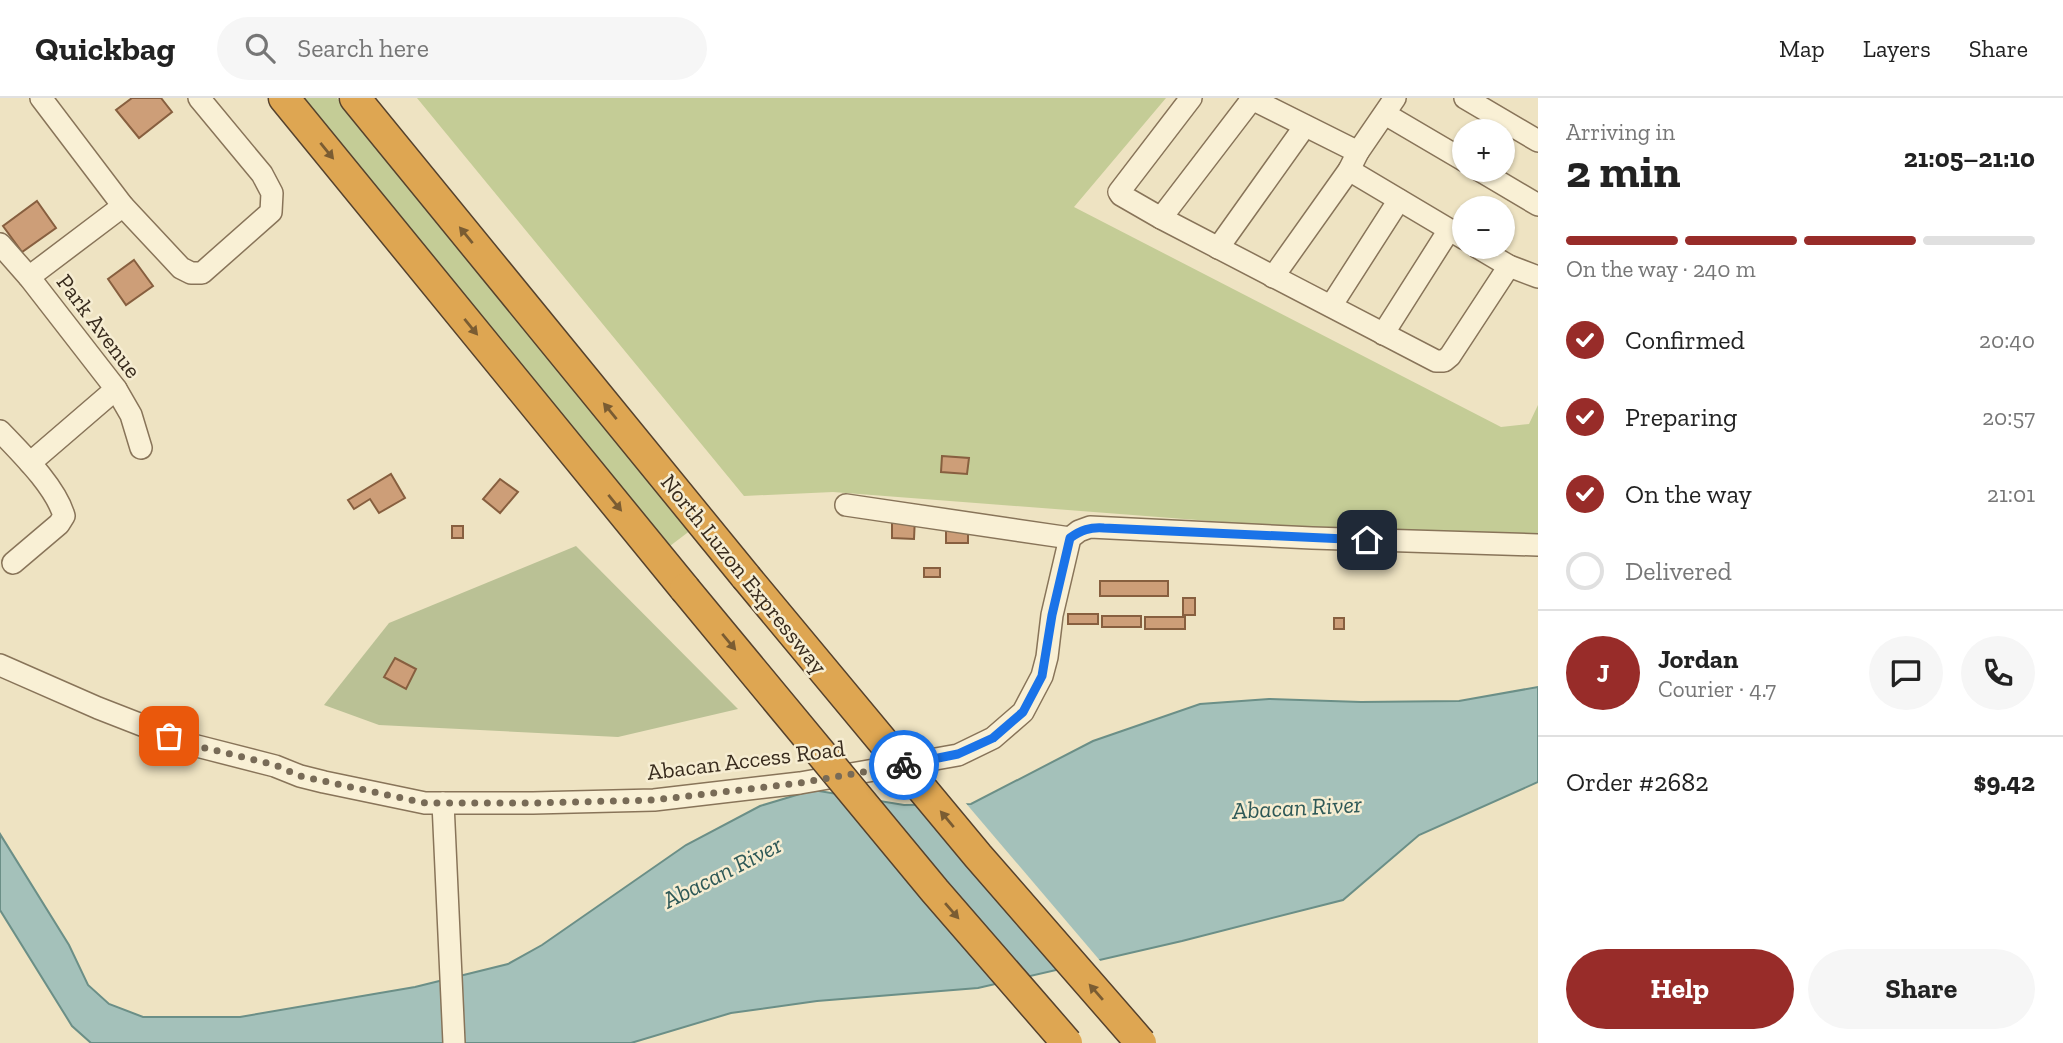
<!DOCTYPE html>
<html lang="en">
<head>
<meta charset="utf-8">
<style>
	body { margin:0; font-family:"Zilla Slab",serif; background:#f6f6f6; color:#222; height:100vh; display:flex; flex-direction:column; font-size:26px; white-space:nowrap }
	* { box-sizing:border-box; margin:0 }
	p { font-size:23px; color:#767676 }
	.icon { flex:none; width:38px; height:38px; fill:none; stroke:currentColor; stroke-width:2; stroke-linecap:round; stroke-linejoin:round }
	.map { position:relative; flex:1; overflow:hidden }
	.sheet { display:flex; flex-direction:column; background:#fff; width:525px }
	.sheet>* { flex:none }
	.tools { position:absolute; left:1452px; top:21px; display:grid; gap:14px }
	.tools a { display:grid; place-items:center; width:63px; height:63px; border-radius:50%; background:#fff; box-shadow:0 2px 5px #0004; font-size:35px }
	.pin { position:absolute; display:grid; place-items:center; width:60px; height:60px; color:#fff; margin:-30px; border-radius:14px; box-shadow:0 4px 10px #0006 }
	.courier { position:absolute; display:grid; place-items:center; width:70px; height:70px; margin:-35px; border:5px solid #1a73e8; border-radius:50%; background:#fff; color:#222; box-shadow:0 2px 9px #0007 }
	.head em { font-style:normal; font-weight:800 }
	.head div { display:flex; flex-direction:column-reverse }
	.head { display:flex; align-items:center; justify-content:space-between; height:119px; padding:0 28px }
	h1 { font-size:46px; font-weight:800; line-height:52px }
	.bar { display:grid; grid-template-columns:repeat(4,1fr); gap:10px 7px; align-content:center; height:84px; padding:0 28px }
	.bar i { height:9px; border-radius:5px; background:#e0e0e0 }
	.bar .current { background:#982c29 }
	.bar p { grid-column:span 4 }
	.line { display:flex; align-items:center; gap:18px; padding:0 28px; border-top:2px solid #e0e0e0 }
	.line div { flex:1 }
	.round { display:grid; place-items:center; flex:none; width:74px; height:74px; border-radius:37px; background:#f6f6f6 }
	ol { padding:0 28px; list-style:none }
	li { display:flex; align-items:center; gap:21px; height:77px }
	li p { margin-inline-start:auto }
	li .icon { padding:7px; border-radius:50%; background:#982c29; color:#fff; stroke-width:4 }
	li:last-child { color:#767676 }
	li i { width:38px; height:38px; border:4px solid #e0e0e0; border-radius:50% }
	.primary-button { display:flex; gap:14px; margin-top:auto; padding:14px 28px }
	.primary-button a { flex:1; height:80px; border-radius:42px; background:#982c29; color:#fff; font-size:28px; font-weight:800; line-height:80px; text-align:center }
	.primary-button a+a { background:#f6f6f6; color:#222 }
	header { display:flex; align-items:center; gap:42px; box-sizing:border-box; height:98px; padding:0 35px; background:#fff; border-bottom:2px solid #e0e0e0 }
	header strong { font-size:33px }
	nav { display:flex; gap:38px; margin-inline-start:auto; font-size:24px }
	.search { width:490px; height:63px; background:#f6f6f6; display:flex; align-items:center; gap:18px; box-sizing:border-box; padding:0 24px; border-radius:38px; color:#767676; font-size:26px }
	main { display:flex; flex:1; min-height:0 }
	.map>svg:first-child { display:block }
	.green { fill:#c4cc96 }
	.cemetery { fill:#bac195 }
	.water { fill:#a4c1ba; stroke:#6b8f87; stroke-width:2 }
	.pier { fill:#eee3c2 }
	.building { fill:#cd9e78; stroke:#875f3f; stroke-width:2 }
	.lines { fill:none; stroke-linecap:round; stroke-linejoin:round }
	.minor-casing { stroke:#887459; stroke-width:24 }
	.highway-casing { stroke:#56422d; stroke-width:33 }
	.minor { stroke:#f9f0d5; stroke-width:21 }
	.highway { stroke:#dea652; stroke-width:30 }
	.highway-bridge-casing { stroke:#56422d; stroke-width:33; stroke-linecap:butt }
	.highway-bridge { stroke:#dea652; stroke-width:30 }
	.oneway { fill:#7a5c32 }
	.done { stroke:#786b57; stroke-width:7; stroke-dasharray:0 12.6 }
	.route { stroke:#1a73e8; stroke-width:9 }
	.labels { text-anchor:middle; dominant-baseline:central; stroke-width:5; stroke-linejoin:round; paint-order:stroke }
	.street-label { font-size:23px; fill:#382b1d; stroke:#f6edd2 }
	.water-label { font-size:24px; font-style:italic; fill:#2d5857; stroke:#f6edd2 }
</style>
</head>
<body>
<header>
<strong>Quickbag</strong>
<div class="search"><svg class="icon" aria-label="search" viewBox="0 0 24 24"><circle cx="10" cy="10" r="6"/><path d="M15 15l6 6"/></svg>Search here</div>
<nav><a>Map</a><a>Layers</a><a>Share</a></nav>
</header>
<main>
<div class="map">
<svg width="1538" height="945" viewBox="0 0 1538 945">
	<rect width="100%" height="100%" fill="#eee3c2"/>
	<g class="green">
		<polygon points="297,0 337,0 691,432 666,451"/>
		<polygon points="417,0 1166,0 1074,109 1501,329 1529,326 1538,307 1538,448 833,394 744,398"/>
	</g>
	<polygon class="cemetery" points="576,448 738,611 618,639 379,627 324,607 389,525"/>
	<polygon class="water" points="1538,589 1538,684 1419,737 1343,802 1182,843 978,890 817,903 731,915 631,945 91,945 72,928 0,812 0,736 69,847 88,887 109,906 143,919 240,919 415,889 508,866 542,847 686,747 760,708 813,692 904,707 971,706 1093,643 1200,606 1269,601 1361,604 1459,603"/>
	<polygon class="pier" points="921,703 964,703 1102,865 1066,873"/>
	<g class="building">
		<polygon points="132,0 161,0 172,14 139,40 116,12"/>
		<polygon points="37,103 56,130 22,154 3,128"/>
		<polygon points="134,162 153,188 126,207 108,181"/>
		<polygon points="942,358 969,360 967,376 941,374"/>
		<polygon points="391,376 405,400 379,415 370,401 354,411 348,402"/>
		<polygon points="500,381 518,394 500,415 483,401"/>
		<polygon points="892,418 915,419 914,441 892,440"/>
		<rect x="946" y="427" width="22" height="18"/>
		<rect x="452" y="428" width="11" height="12"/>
		<rect x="924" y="470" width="16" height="9"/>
		<rect x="1100" y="483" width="68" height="15"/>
		<rect x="1183" y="500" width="12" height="17"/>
		<rect x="1068" y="516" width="30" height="10"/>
		<rect x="1102" y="518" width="39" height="11"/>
		<rect x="1145" y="519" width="40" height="12"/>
		<rect x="1334" y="520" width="10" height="11"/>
		<polygon points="395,560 416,571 406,591 384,579"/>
	</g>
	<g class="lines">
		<defs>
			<g id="minor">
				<polyline points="41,0 123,108 181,170 191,175 202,175 271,114 272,95 262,76 199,0"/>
				<polyline points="1191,0 1119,94 1121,97 1161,120 1436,263 1444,263 1450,258 1509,168"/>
				<polyline points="1250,0 1358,54"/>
				<polyline points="1465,0 1538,43"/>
				<polyline points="1385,16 1465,63"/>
				<polyline points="1349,72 1465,141"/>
				<polyline points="1479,72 1538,107"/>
				<polyline points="1161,120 1252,1"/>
				<polyline points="0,146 29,179 116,291 131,317 141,350"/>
				<polyline points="1477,149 1509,168 1538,179"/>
				<polyline points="1218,150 1305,28"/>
				<polyline points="29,179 123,108"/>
				<polyline points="1273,179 1349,72 1358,54 1395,0"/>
				<polyline points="1331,208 1399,102"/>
				<polyline points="1383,236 1449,132"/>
				<path d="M0,333C21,355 56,389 64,418L59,426L13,465"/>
				<polyline points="30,365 116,291"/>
				<polyline points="846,407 1070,440"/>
				<polyline points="0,567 98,610 193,647 275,668 300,678 324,684 425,705 533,705 654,702 800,685 874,672 958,657 993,640 1023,614 1042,578 1047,559 1052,517 1070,440 1079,433 1090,429 1312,440 1538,447"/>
				<polyline points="443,705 454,945"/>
			</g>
			<g id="highway">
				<polyline points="284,0 685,491"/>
				<polyline points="355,0 746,479"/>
			</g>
		</defs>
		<use href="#minor" class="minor-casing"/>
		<use href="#highway" class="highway-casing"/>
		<use href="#minor" class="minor"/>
		<use href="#highway" class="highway"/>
		<defs>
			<g id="highway-bridge">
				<polyline points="746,479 978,758 1141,945"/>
				<polyline points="685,491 935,793 1067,945"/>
			</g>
		</defs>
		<use href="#highway-bridge" class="highway-bridge-casing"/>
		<use href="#highway-bridge" class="highway-bridge"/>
	</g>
	<defs><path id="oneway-solid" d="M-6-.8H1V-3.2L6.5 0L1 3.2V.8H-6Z" transform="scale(1.75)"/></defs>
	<g class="oneway">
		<use href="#oneway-solid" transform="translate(327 53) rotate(51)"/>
		<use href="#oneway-solid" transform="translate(466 137) rotate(-129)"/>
		<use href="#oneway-solid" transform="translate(471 229) rotate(51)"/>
		<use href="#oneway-solid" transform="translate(610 313) rotate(-129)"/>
		<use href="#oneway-solid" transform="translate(615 405) rotate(51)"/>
		<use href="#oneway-solid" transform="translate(729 544) rotate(50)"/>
		<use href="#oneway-solid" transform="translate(947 721) rotate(-130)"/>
		<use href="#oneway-solid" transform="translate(952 813) rotate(49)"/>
		<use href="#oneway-solid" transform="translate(1096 894) rotate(-131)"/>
	</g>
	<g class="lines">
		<polyline class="done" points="169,638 193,647 275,667 300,678 425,705 533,705 654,702 800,685 904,667"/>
		<path class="route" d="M904,667L958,656L993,640L1023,614L1042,578L1052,517L1070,440C1081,432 1090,429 1104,430L1367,442"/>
	</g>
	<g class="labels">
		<g class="street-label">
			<text transform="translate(99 228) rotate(53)">Park Avenue</text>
			<text transform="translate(744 476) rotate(51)">North Luzon Expressway</text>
			<text transform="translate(746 662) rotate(-7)">Abacan Access Road</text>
		</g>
		<g class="water-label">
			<text transform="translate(1297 709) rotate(-3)">Abacan River</text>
			<text transform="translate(722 774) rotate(-27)">Abacan River</text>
		</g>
	</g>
</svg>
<div class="tools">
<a>+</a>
<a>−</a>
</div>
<div class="pin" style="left:169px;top:638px;background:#ea580c"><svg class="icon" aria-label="bag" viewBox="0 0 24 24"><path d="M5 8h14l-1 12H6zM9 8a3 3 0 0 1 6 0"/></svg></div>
<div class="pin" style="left:1367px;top:442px;background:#1f2937"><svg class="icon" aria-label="home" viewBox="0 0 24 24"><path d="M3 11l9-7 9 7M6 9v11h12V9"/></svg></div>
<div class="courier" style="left:904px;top:667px"><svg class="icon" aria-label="bike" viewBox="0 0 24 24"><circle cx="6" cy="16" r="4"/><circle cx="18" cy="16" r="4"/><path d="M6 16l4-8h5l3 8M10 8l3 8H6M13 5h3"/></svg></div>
</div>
<section class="sheet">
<div class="head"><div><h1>2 min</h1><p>Arriving in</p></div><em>21:05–21:10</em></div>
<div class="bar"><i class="current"></i><i class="current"></i><i class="current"></i><i></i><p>On the way · 240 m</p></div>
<ol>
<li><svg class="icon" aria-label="check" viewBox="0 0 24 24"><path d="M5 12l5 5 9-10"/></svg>Confirmed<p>20:40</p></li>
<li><svg class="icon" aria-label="check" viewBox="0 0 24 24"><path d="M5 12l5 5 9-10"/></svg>Preparing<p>20:57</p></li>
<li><svg class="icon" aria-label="check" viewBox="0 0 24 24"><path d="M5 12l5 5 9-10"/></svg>On the way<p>21:01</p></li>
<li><i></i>Delivered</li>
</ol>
<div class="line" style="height:126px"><b class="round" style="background:#982c29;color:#fff">J</b><div><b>Jordan</b><p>Courier · 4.7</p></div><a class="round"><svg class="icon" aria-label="chat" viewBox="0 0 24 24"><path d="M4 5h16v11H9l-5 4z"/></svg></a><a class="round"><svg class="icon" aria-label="phone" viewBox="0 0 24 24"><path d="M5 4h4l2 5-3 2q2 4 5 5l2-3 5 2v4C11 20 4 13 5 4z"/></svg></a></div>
<div class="line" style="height:91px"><div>Order #2682</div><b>$9.42</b></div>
<div class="primary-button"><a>Help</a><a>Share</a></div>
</section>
</main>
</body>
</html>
